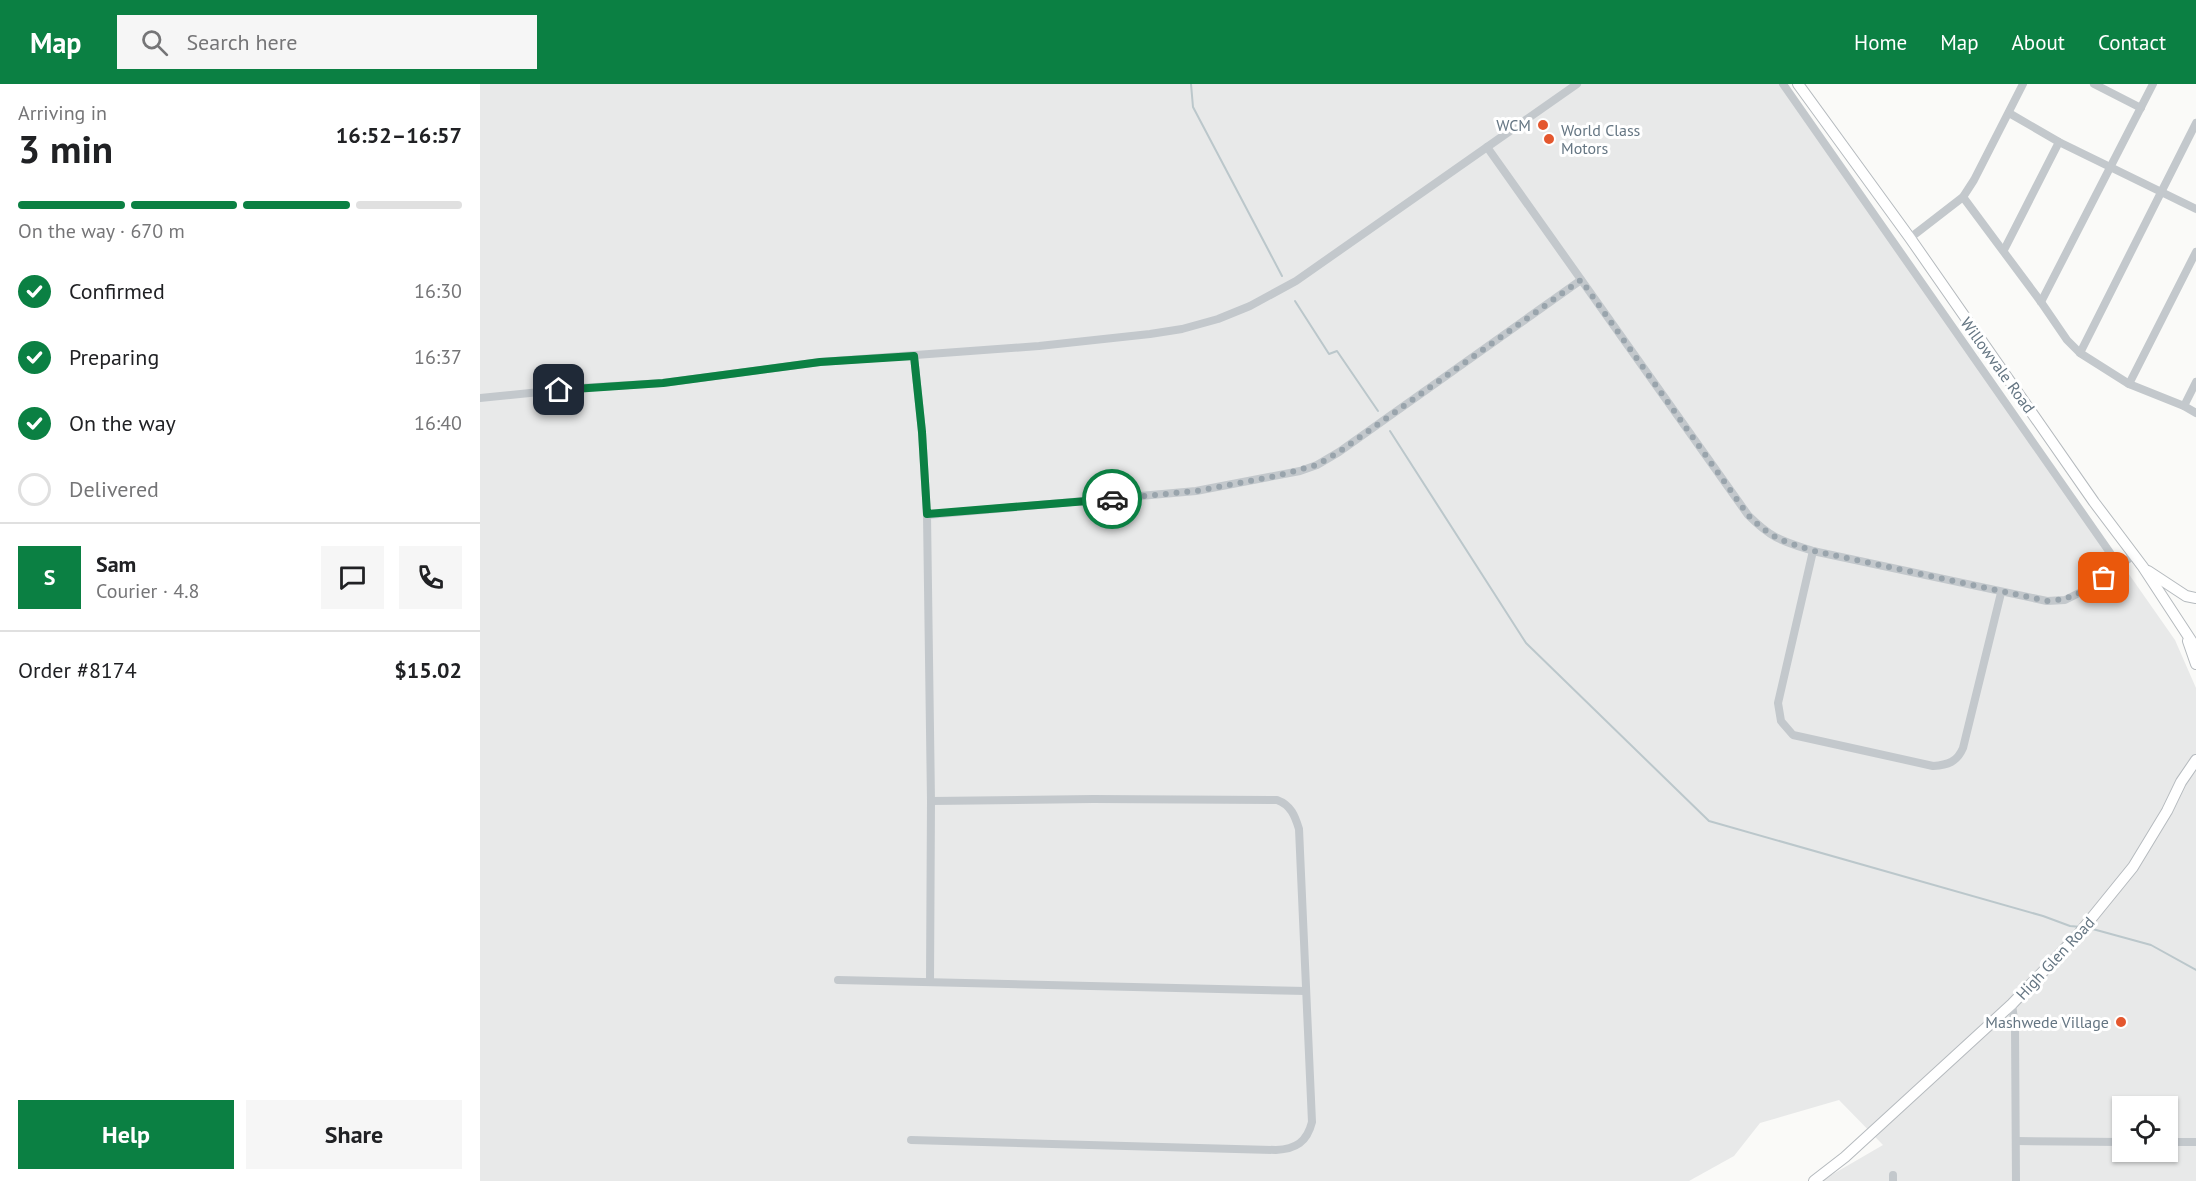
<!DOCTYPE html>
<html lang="en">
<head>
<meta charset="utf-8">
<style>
	body { margin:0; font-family:"PT Sans",sans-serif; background:#f6f6f6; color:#202124; height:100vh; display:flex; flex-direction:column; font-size:22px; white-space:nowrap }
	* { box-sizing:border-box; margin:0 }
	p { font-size:20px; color:#757577 }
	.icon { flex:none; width:33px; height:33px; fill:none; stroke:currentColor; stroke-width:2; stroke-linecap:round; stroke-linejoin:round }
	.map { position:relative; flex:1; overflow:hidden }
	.details { display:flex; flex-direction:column; background:#fff; width:480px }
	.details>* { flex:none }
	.controls { position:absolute; left:1632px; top:1012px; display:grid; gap:12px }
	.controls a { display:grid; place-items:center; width:66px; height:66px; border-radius:0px; background:#fff; box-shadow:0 2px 4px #0004; font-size:30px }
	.pin { position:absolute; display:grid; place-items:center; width:51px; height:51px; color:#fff; margin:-26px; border-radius:12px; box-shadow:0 3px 9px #0006 }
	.courier { position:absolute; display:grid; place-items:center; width:60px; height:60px; margin:-30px; border:4px solid #0b8043; border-radius:50%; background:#fff; color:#222; box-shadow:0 2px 8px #0007 }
	.summary em { font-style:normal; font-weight:600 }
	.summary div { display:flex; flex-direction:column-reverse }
	.summary { display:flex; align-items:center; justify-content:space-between; height:102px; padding:0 18px }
	h1 { font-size:39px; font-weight:600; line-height:45px }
	.bar { display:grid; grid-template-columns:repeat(4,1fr); gap:9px 6px; align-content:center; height:72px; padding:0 18px }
	.bar i { height:8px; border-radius:4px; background:#e0e0e0 }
	.bar .selected { background:#0b8043 }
	.bar p { grid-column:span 4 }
	.line { display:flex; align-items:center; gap:15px; padding:0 18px; border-top:2px solid #e0e0e0 }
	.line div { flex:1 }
	.round { display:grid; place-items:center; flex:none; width:63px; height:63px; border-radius:0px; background:#f6f6f6 }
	ol { padding:0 18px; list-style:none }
	li { display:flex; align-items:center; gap:18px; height:66px }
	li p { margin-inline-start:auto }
	li .icon { padding:6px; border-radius:50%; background:#0b8043; color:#fff; stroke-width:4 }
	li:last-child { color:#757577 }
	li i { width:33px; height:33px; border:3px solid #e0e0e0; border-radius:50% }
	.primary-button { display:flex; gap:12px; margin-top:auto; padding:12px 18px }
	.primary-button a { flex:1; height:69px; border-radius:0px; background:#0b8043; color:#fff; font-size:24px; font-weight:600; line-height:69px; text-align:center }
	.primary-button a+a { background:#f6f6f6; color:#202124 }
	header { display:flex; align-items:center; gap:36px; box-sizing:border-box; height:84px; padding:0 30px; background:#0b8043; color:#fff }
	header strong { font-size:28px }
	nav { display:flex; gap:33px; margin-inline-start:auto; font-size:21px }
	.search { width:420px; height:54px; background:#f6f6f6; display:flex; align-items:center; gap:15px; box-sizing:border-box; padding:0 21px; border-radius:0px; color:#757577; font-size:22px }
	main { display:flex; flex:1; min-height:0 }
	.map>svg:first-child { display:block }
	.built { fill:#e8e9e9; fill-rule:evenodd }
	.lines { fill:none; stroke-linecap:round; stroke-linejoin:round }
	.stream { stroke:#bbc7cb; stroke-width:2 }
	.major-casing { stroke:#b5babe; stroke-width:12 }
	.minor { stroke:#c3c8cc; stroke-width:8 }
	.major { stroke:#fff; stroke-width:10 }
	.done { stroke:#99a4ac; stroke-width:6; stroke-dasharray:0 10.8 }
	.route { stroke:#0b8043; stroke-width:8 }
	.poi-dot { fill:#e4572e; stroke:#fff; stroke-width:2 }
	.labels { text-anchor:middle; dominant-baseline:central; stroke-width:6; stroke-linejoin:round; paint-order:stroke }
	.poi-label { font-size:16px; fill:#657683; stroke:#fff; text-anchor:end }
	.street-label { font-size:16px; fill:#657683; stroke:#fff }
</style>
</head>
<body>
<header>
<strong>Map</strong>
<div class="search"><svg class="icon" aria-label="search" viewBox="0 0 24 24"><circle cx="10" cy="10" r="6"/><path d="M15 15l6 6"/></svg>Search here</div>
<nav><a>Home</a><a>Map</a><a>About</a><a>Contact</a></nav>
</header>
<main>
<section class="details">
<div class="summary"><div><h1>3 min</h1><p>Arriving in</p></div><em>16:52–16:57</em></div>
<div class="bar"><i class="selected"></i><i class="selected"></i><i class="selected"></i><i></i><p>On the way · 670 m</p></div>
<ol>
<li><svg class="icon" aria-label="check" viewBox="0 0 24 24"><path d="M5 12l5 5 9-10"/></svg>Confirmed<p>16:30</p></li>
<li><svg class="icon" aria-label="check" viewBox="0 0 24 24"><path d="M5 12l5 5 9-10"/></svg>Preparing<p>16:37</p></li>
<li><svg class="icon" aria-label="check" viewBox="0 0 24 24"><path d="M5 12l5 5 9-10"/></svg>On the way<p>16:40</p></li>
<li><i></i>Delivered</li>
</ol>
<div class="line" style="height:108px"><b class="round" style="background:#0b8043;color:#fff">S</b><div><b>Sam</b><p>Courier · 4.8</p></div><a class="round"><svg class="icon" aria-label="chat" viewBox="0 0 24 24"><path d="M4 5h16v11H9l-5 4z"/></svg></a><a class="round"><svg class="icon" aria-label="phone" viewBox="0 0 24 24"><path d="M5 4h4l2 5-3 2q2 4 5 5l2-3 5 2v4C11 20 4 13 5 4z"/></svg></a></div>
<div class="line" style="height:78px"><div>Order #8174</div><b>$15.02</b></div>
<div class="primary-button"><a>Help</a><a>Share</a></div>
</section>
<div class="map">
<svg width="1716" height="1097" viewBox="0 0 1716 1097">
	<rect width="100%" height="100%" fill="#fafaf8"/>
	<path class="built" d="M0,0H1306L1695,556L1716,604V1097H1341L1403,1061L1359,1016L1280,1039L1254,1072L1209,1097H0ZM1642,1023H1688V1068H1642Z"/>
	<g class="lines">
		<g class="stream">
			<polyline points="711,0 713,23 802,192"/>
			<polyline points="815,217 849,270 857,267 898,327"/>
			<polyline points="910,347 1046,559 1229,737 1563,832 1590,842 1601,843"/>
			<polyline points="1609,844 1671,861 1716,886"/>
		</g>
		<defs>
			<g id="major">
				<polyline points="1318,0 1430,154 1614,418 1663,483 1716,564"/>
				<polyline points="1668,487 1706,512 1716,514"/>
				<polyline points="1708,557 1716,580"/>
				<polyline points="1334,1097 1365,1073 1532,920 1597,852 1653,783 1687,727 1701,698 1716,676"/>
			</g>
		</defs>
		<use href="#major" class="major-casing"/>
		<g class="minor">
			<polyline points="1303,0 1640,483"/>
			<polyline points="1614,0 1661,24"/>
			<polyline points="1529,29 1579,58 1716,125"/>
			<path d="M1007,63L1268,431C1292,455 1302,457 1333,467L1567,517L1585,516L1607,505L1654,471"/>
			<polyline points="1483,113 1561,218 1587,256 1600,269 1649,300 1704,322 1716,329"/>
			<polyline points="1430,154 1483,113 1494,96 1543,0"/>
			<polyline points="1524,166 1579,58"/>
			<polyline points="1561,218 1673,0"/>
			<polyline points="1600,269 1716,39"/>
			<polyline points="434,272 442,348 447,431 451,717 450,897"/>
			<polyline points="1649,300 1716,168"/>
			<polyline points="0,314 99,304 183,299 340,278 559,262 670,250 702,245 738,235 770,222 816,197 1097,0"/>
			<polyline points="1704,322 1716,298"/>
			<polyline points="447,431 716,407 820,387 837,381 859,368 1101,196"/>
			<path d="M1333,467L1298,619L1301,637L1313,651L1453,682C1468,681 1477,678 1483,664L1521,509"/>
			<polyline points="358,896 826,907"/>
			<polyline points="1532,920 1535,943 1536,1097"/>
			<path d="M431,1056L796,1066C816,1065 827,1058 832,1038L819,745C815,732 811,721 797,716L613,715L451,717"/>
			<polyline points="1537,1057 1642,1058"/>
			<polyline points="1688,1058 1716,1058"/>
			<polyline points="1413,1097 1413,1091"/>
		</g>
		<use href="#major" class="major"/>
	</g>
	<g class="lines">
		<path class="done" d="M632,415L716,407L796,392L837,381L859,368L1101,196L1268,431C1292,455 1302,457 1334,467L1567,517C1590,516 1605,507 1624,494"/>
		<polyline class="route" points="79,306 183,299 340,278 434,272 442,348 447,430 632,415"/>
	</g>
	<g class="poi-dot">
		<circle cx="1063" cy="41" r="6"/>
		<circle cx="1069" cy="55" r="6"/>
		<circle cx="1641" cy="938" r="6"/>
	</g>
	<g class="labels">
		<g class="poi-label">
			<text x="1051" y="41">WCM</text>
			<text x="1081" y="46" text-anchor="start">World Class<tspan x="1081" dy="18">Motors</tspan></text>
			<text x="1629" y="938">Mashwede Village</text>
		</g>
		<g class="street-label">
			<text transform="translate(1518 281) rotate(54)">Willowvale Road</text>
			<text transform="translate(1575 874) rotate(-47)">High Glen Road</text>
		</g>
	</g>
</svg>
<div class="controls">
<a><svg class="icon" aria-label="locate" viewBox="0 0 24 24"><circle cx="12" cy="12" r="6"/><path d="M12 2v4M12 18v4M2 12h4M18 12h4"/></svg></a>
</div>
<div class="pin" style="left:1624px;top:494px;background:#ea580c"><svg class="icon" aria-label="bag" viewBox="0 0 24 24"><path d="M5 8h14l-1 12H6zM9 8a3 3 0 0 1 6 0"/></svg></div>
<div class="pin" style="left:79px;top:306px;background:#1f2937"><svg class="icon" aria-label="home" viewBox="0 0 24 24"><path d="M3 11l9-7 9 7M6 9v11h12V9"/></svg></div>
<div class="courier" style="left:632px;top:415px"><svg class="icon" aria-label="car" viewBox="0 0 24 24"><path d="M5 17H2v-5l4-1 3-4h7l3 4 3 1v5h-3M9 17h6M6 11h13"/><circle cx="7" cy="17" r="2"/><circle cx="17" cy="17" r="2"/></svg></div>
</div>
</main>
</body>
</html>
